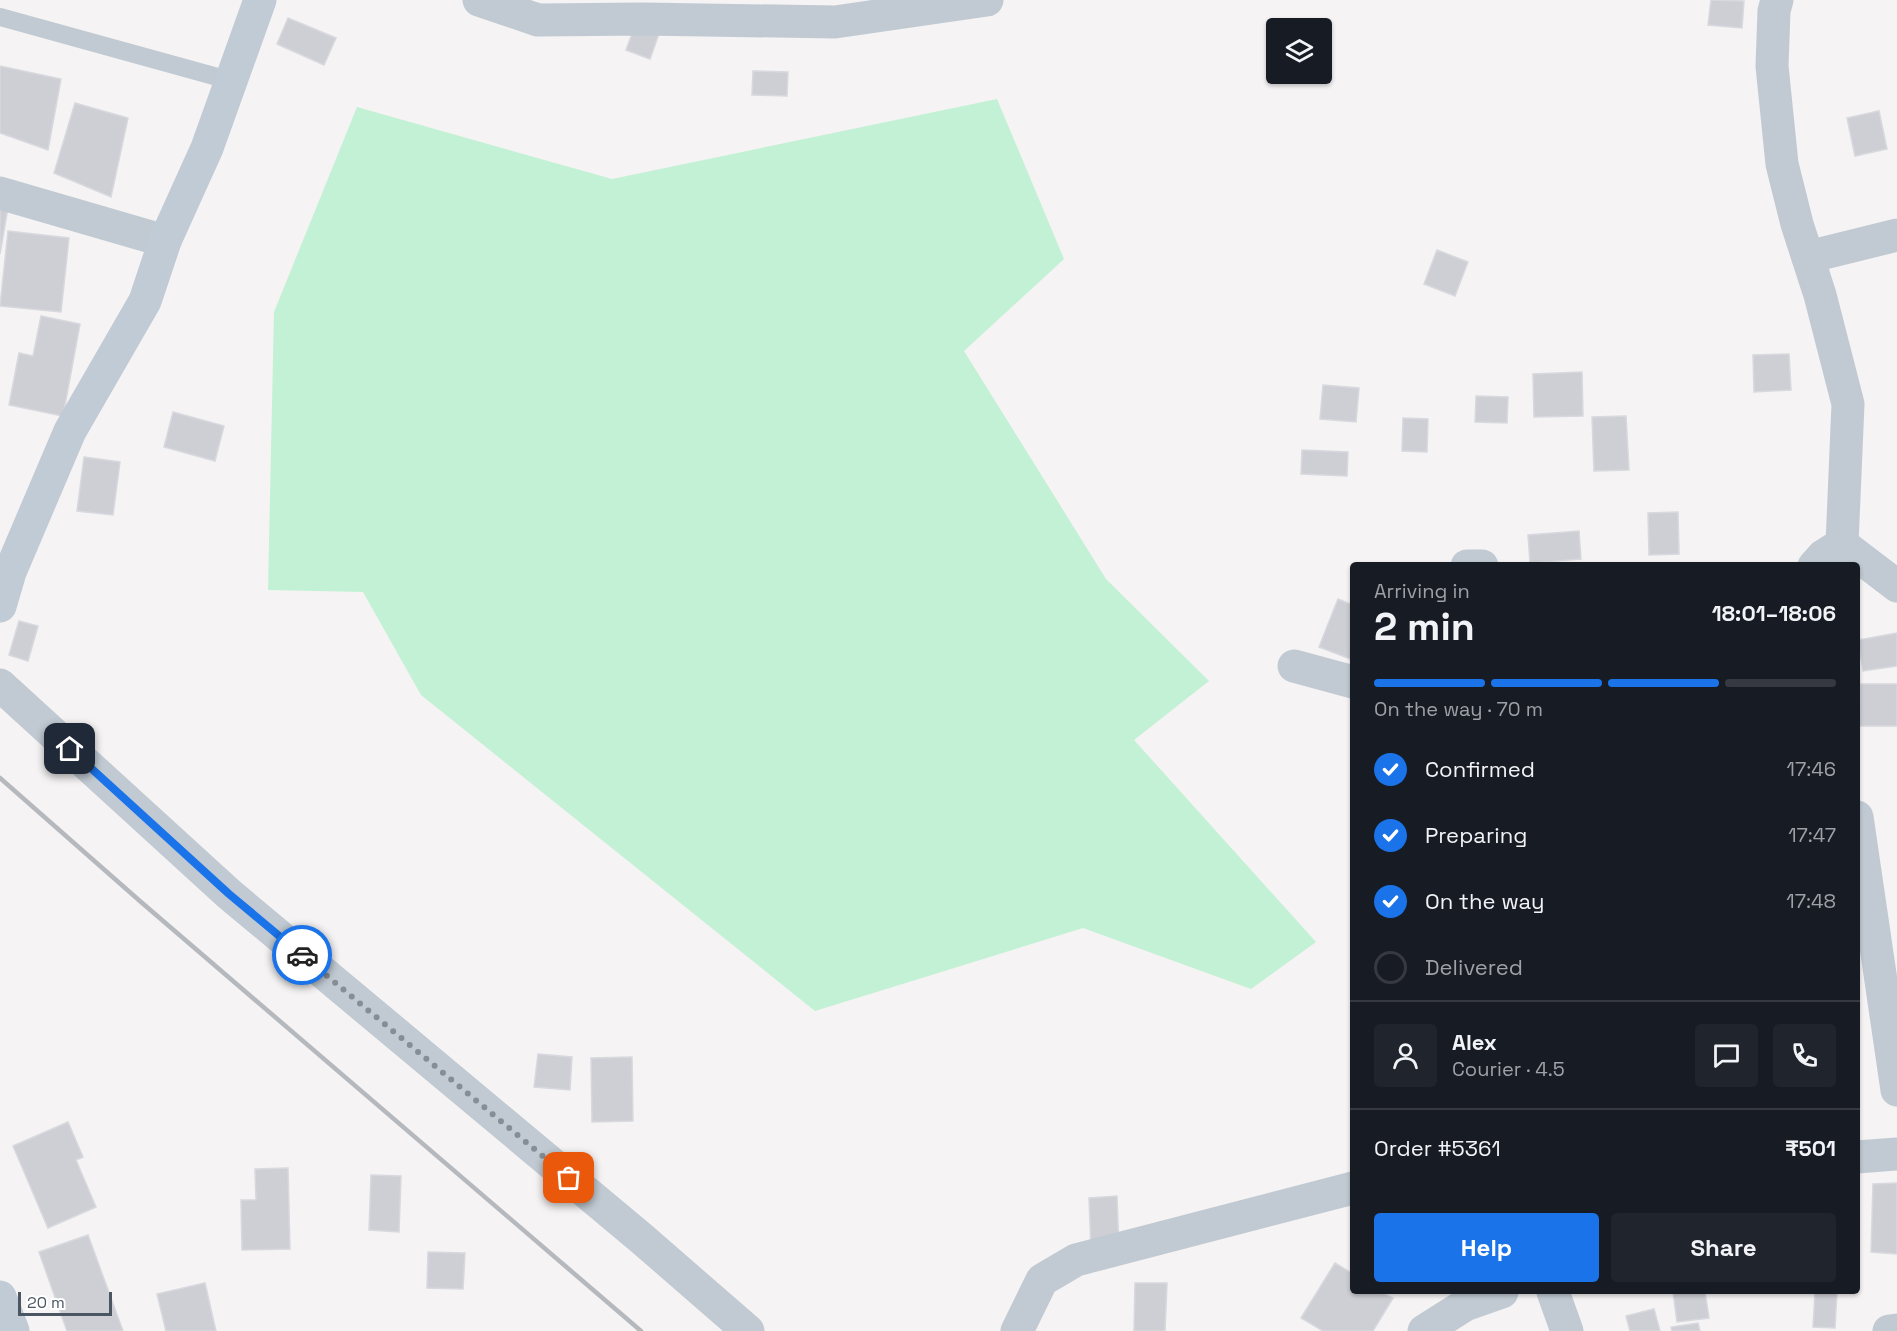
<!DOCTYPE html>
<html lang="en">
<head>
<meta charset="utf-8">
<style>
	body { margin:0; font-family:"Space Grotesk",sans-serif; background:#20242c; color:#f1f3f6; height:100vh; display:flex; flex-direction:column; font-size:22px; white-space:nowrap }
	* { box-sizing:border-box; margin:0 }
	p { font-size:20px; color:#9ea1a6 }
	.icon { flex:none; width:33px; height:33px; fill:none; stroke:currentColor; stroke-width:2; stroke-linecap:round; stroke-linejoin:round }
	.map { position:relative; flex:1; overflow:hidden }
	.side { position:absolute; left:1350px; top:562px; width:510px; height:732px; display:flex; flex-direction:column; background:#171b24; border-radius:6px; box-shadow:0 2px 4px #0004 }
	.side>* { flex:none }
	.controls { position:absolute; left:1266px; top:18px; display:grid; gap:12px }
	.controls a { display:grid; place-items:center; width:66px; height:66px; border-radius:6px; background:#171b24; box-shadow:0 2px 4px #0004; font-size:30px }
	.scale { position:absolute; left:18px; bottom:15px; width:94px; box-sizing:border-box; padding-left:6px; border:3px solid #4a5661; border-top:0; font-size:16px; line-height:21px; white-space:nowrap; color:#4a5661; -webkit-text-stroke:4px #fff; paint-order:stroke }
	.pin { position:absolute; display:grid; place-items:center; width:51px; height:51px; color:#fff; margin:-26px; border-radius:12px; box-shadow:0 3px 9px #0006 }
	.courier { position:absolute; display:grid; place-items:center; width:60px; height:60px; margin:-30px; border:4px solid #1a73e8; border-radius:50%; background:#fff; color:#222; box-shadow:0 2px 8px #0007 }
	.head em { font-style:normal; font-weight:800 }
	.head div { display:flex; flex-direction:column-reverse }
	.head { display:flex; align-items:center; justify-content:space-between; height:102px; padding:0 24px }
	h1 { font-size:39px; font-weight:800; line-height:45px }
	.bar { display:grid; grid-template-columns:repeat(4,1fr); gap:9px 6px; align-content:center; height:72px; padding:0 24px }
	.bar i { height:8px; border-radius:4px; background:#363941 }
	.bar .on { background:#1a73e8 }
	.bar p { grid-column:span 4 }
	.line { display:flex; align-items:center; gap:15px; padding:0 24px; border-top:2px solid #363941 }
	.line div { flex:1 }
	.round { display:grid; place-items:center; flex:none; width:63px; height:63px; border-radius:6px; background:#20242c }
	ol { padding:0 24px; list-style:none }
	li { display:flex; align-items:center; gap:18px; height:66px }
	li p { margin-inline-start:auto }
	li .icon { padding:6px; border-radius:50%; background:#1a73e8; color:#fff; stroke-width:4 }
	li:last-child { color:#9ea1a6 }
	li i { width:33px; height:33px; border:3px solid #363941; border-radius:50% }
	.button { display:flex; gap:12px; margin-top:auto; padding:12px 24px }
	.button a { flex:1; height:69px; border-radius:6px; background:#1a73e8; color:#fff; font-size:24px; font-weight:800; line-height:69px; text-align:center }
	.button a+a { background:#20242c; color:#f1f3f6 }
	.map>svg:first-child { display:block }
	.green { fill:#c3f1d5 }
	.building { fill:#cdcfd5; stroke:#d7d9de; stroke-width:1.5 }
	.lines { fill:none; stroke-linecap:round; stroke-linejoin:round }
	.lane { stroke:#c1cad2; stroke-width:18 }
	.street { stroke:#c1cad2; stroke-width:33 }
	.secondary { stroke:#c1cbd6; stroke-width:33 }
	.rail { stroke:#b5b8bd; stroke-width:4.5 }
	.done { stroke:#868d94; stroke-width:6; stroke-dasharray:0 10.8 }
	.route { stroke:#1a73e8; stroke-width:8 }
</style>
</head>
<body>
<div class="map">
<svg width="1897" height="1331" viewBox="0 0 1897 1331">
	<rect width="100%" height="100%" fill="#f5f3f3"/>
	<polygon class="green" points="997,99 1064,259 964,351 1106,579 1209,681 1134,740 1316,942 1251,989 1083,928 815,1011 421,695 363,592 268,590 274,312 357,107 612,179"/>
	<g class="building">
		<polygon points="1711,0 1744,1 1742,28 1708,25"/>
		<polygon points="288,18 336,38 324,65 277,44"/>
		<polygon points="636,23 660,31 650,59 626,50"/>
		<polygon points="0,66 61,79 48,150 0,133"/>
		<polygon points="753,71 788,72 787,96 752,95"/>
		<polygon points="75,103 128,118 111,197 54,173"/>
		<polygon points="1879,111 1887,149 1855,156 1847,118"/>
		<polygon points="0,193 10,196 0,254"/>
		<polygon points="8,231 69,238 61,312 0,306"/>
		<polygon points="1437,250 1468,262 1455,296 1424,284"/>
		<polygon points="41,316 80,324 63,416 9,405 19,353 33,356"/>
		<polygon points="1789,354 1791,390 1754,392 1753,355"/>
		<polygon points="1582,372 1583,416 1534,417 1533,374"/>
		<polygon points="1323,385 1359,388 1356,422 1320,419"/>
		<polygon points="1476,396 1508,397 1507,423 1475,422"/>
		<polygon points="173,412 224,426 215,461 164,447"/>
		<polygon points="1626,416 1629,470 1594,471 1592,417"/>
		<polygon points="1403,418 1428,419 1427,452 1402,451"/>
		<polygon points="1302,450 1348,452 1347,476 1301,474"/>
		<polygon points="84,457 120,462 113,515 77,511"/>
		<polygon points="1678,512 1679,554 1649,555 1648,513"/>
		<polygon points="1579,531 1581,559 1530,563 1528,535"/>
		<polygon points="1338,599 1353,605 1353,660 1319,647"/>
		<polygon points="19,621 38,626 28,661 9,655"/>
		<polygon points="1897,633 1897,666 1863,671 1858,640"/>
		<polygon points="1860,684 1897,684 1897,726 1859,726"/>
		<polygon points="538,1054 572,1057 570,1090 534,1087"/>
		<polygon points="632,1057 633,1121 592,1122 591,1058"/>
		<polygon points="68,1122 83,1157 76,1160 96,1207 48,1228 13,1146"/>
		<polygon points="288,1168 290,1249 242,1250 241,1200 256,1200 255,1169"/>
		<polygon points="371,1175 401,1176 399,1232 369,1230"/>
		<polygon points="1897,1183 1897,1254 1871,1252 1873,1184"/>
		<polygon points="1117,1196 1119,1248 1091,1249 1089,1198"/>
		<polygon points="88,1235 123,1331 67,1331 39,1252"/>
		<polygon points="428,1252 465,1253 463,1289 427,1288"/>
		<polygon points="1335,1263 1353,1274 1353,1292 1381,1292 1393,1298 1373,1331 1323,1331 1301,1318"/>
		<polygon points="205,1283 216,1331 166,1331 157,1294"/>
		<polygon points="1135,1283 1167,1283 1165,1331 1134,1331"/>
		<polygon points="1673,1292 1705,1292 1709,1318 1677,1322"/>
		<polygon points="1815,1292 1837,1292 1835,1328 1813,1327"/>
		<polygon points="1654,1309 1660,1331 1630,1331 1626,1316"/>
		<polygon points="1698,1323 1700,1331 1672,1331 1671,1327"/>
	</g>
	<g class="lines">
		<polyline class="lane" points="0,17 232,81"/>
		<g class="street">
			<polyline points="479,0 538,20 644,19 835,22 987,0"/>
			<polyline points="1777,0 1774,11 1772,66 1782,164 1797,224 1820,295 1848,404 1842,544 1823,556 1814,566"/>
			<polyline points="0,193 165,241"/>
			<polyline points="1808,257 1897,235"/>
			<polyline points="1842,544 1897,586"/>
			<polyline points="1467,566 1482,566"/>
			<polyline points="1294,666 1353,682"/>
			<polyline points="0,685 229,894 641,1238 748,1331"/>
			<polyline points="1857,817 1897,1090"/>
			<polyline points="1857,1157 1897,1154"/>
			<polyline points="1553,1292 1567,1331"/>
			<polyline points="1017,1331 1042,1280 1076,1260 1353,1188"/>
			<polyline points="1424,1331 1465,1305 1502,1292"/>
			<polyline points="1889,1331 1897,1330"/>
		</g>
		<g class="secondary">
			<polyline points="0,606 10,572 70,431 145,301 165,241 207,148 260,0"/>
			<polyline points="0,1297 13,1331"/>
		</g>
		<polyline class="rail" points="0,778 141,902 641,1331"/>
	</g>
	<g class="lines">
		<polyline class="done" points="302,955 569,1178"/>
		<polyline class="route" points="70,749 229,894 302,955"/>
	</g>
</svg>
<div class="controls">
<a><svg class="icon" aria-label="layers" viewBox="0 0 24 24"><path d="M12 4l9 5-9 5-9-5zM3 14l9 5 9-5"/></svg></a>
</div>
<div class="scale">20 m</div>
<div class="pin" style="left:569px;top:1178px;background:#ea580c"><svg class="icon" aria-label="bag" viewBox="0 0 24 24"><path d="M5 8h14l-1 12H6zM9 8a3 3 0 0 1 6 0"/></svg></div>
<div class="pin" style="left:70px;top:749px;background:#1f2937"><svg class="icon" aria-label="home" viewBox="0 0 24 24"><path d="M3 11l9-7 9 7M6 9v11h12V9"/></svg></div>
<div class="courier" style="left:302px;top:955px"><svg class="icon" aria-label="car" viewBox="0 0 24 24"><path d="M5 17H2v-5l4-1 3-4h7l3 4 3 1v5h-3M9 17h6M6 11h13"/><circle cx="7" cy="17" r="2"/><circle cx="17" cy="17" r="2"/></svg></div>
<section class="side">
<div class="head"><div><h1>2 min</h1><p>Arriving in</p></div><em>18:01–18:06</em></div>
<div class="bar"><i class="on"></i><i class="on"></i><i class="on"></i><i></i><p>On the way · 70 m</p></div>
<ol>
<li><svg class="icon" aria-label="check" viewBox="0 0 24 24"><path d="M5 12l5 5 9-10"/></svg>Confirmed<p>17:46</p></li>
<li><svg class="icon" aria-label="check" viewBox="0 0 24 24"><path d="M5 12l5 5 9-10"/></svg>Preparing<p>17:47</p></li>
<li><svg class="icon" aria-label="check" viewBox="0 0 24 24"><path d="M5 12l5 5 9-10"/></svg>On the way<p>17:48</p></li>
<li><i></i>Delivered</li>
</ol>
<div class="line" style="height:108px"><a class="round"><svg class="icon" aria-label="person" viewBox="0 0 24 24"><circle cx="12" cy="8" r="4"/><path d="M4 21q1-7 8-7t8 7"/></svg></a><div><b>Alex</b><p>Courier · 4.5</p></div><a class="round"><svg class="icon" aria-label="chat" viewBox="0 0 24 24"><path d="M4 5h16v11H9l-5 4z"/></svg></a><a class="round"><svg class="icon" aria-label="phone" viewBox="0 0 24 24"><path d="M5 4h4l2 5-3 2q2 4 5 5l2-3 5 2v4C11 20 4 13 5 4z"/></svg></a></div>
<div class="line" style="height:78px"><div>Order #5361</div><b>₹501</b></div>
<div class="button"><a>Help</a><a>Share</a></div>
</section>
</div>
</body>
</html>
